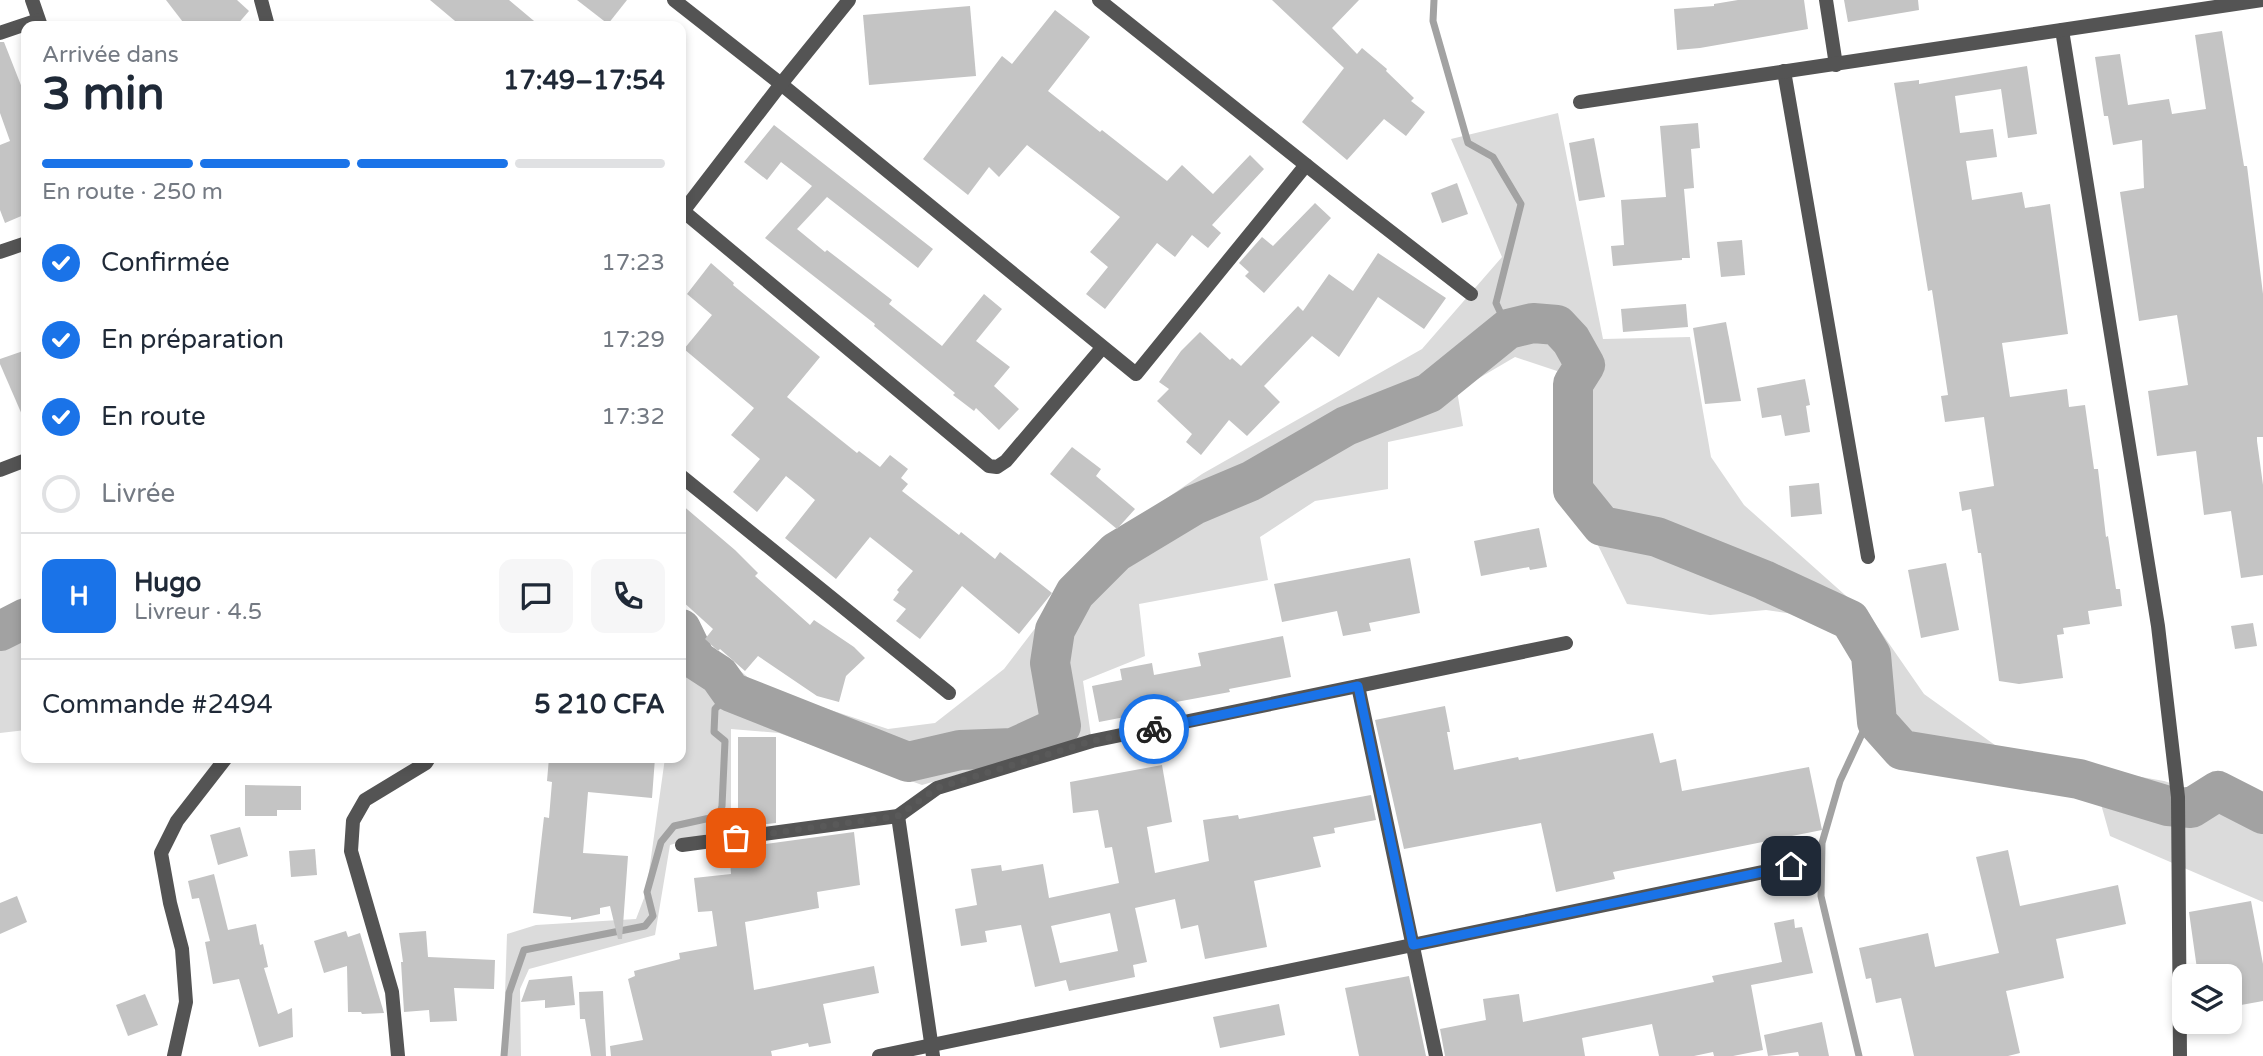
<!DOCTYPE html>
<html lang="fr">
<head>
<meta charset="utf-8">
<style>
	body { margin:0; font-family:"Varela Round",sans-serif; background:#f6f6f7; color:#1f2937; height:100vh; display:flex; flex-direction:column; font-size:26px; white-space:nowrap }
	* { box-sizing:border-box; margin:0 }
	p { font-size:23px; color:#747a83 }
	.icon { flex:none; width:38px; height:38px; fill:none; stroke:currentColor; stroke-width:2; stroke-linecap:round; stroke-linejoin:round }
	.map { position:relative; flex:1; overflow:hidden }
	.side { position:absolute; left:21px; top:21px; width:665px; height:742px; display:flex; flex-direction:column; background:#fff; border-radius:14px; box-shadow:0 4px 10px #0003 }
	.side>* { flex:none }
	.buttons { position:absolute; left:2172px; top:964px; display:grid; gap:14px }
	.buttons a { display:grid; place-items:center; width:70px; height:70px; border-radius:14px; background:#fff; box-shadow:0 4px 10px #0003; font-size:35px }
	.pin { position:absolute; display:grid; place-items:center; width:60px; height:60px; color:#fff; margin:-30px; border-radius:14px; box-shadow:0 4px 10px #0006 }
	.courier { position:absolute; display:grid; place-items:center; width:70px; height:70px; margin:-35px; border:5px solid #1a73e8; border-radius:50%; background:#fff; color:#222; box-shadow:0 2px 9px #0007 }
	.overview em { font-style:normal; font-weight:700 }
	.overview div { display:flex; flex-direction:column-reverse }
	.overview { display:flex; align-items:center; justify-content:space-between; height:119px; padding:0 21px }
	h1 { font-size:46px; font-weight:700; line-height:52px }
	.bar { display:grid; grid-template-columns:repeat(4,1fr); gap:10px 7px; align-content:center; height:84px; padding:0 21px }
	.bar i { height:9px; border-radius:5px; background:#e0e1e3 }
	.bar .selected { background:#1a73e8 }
	.bar p { grid-column:span 4 }
	.line { display:flex; align-items:center; gap:18px; padding:0 21px; border-top:2px solid #e0e1e3 }
	.line div { flex:1 }
	.round { display:grid; place-items:center; flex:none; width:74px; height:74px; border-radius:14px; background:#f6f6f7 }
	ol { padding:0 21px; list-style:none }
	li { display:flex; align-items:center; gap:21px; height:77px }
	li p { margin-inline-start:auto }
	li .icon { padding:7px; border-radius:50%; background:#1a73e8; color:#fff; stroke-width:4 }
	li:last-child { color:#747a83 }
	li i { width:38px; height:38px; border:4px solid #e0e1e3; border-radius:50% }
	.map>svg:first-child { display:block }
	.green { fill:#dbdbdb }
	.lines { fill:none; stroke-linecap:round; stroke-linejoin:round }
	.stream { stroke:#a2a2a2; stroke-width:7 }
	.river { stroke:#a2a2a2; stroke-width:40 }
	.building { fill:#c4c4c4; fill-rule:evenodd }
	.street { stroke:#545454; stroke-width:14 }
	.done { stroke:#595959; stroke-width:7; stroke-dasharray:0 12.6 }
	.route { stroke:#1a73e8; stroke-width:9 }
</style>
</head>
<body>
<div class="map">
<svg width="2263" height="1056" viewBox="0 0 2263 1056">
	<rect width="100%" height="100%" fill="#fff"/>
	<g class="green">
		<polygon points="1558,113 1603,339 1690,337 1711,457 1744,505 1872,619 1924,694 2006,753 2164,781 2263,813 2263,902 2110,836 2097,790 1935,769 1912,743 1886,695 1847,641 1814,617 1766,610 1710,615 1627,604 1586,521 1568,475 1568,399 1557,371 1515,357 1457,391 1463,426 1388,442 1388,489 1315,501 1260,537 1268,580 1139,604 1145,656 1083,681 1091,736 922,785 779,733 731,729 731,827 670,845 655,935 529,969 520,989 521,1056 503,1056 507,934 536,925 636,919 646,893 665,758 681,758 681,620 758,686 888,729 935,723 1004,669 1099,545 1202,474 1422,349 1502,257 1451,139"/>
		<polygon points="26,607 26,730 0,733 0,615"/>
	</g>
	<g class="lines">
		<g class="stream">
			<polyline points="1434,0 1433,21 1468,143 1493,157 1521,204 1496,303 1508,329"/>
			<polyline points="504,1056 509,993 524,950 645,926 653,916 647,892 661,842 674,826 719,816 722,806 725,741 714,732 715,709 731,692"/>
			<polyline points="1859,1056 1821,896 1822,843 1840,781 1875,706"/>
		</g>
		<g class="river">
			<polyline points="681,629 696,660 719,675 731,692 908,762 960,750 1013,748 1061,726 1050,663 1055,630 1075,593 1116,552 1194,505 1251,481 1346,426 1429,393 1508,329 1533,323 1557,325 1571,340 1585,365 1573,384 1573,490 1602,526 1657,537 1764,580 1850,620 1871,655 1877,722 1902,750 2079,779 2168,806 2191,808 2218,791 2263,814"/>
			<polyline points="0,631 26,618"/>
		</g>
	</g>
	<g class="building">
		<polygon points="166,0 237,0 249,11 236,26 186,26"/>
		<polygon points="430,0 509,0 540,26 461,26"/>
		<polygon points="577,0 627,0 608,24"/>
		<polygon points="1272,0 1359,0 1332,28 1357,54 1362,48 1387,69 1386,71 1414,98 1411,101 1425,112 1406,136 1384,119 1347,160 1302,122 1344,68"/>
		<polygon points="1738,0 1804,0 1808,29 1700,48 1677,50 1674,9 1714,6 1714,4"/>
		<polygon points="1844,0 1918,0 1919,10 1848,22"/>
		<polygon points="970,6 976,76 869,85 863,15"/>
		<polygon points="1055,10 1090,37 1048,91 1100,132 1102,130 1167,181 1182,165 1213,194 1250,155 1264,169 1212,225 1221,233 1208,248 1192,235 1175,257 1157,243 1105,309 1086,294 1108,267 1090,252 1120,217 1027,145 999,177 989,167 968,195 923,159 1002,56 1012,64"/>
		<polygon points="2222,31 2244,166 2247,166 2263,294 2263,437 2257,437 2257,441 2263,485 2263,575 2241,578 2231,511 2204,515 2196,451 2157,456 2148,391 2188,385 2177,315 2139,321 2120,192 2144,188 2142,140 2113,145 2108,116 2104,116 2095,57 2120,54 2128,105 2169,99 2172,114 2206,109 2195,35"/>
		<polygon points="0,42 4,42 26,98 26,214 5,223 0,210 0,145 10,141 0,113"/>
		<polygon points="2027,66 2037,134 2008,138 2001,89 1955,96 1960,133 1993,129 1997,157 1966,161 1972,200 2022,192 2025,208 2050,204 2068,334 2002,343 2010,397 2067,389 2069,407 2085,405 2094,469 2098,469 2106,537 2108,536 2116,589 2120,589 2122,606 2088,611 2090,624 2063,628 2064,634 2057,635 2063,678 2019,684 1999,681 1981,553 1978,553 1971,509 1962,511 1959,492 1994,486 1984,417 1945,422 1941,396 1948,395 1932,290 1928,291 1894,83 1919,80 1919,84"/>
		<polygon points="1698,123 1700,148 1691,149 1694,188 1684,189 1690,258 1682,258 1682,260 1613,266 1611,246 1624,245 1621,200 1666,197 1660,126"/>
		<polygon points="774,125 933,249 918,268 827,197 797,229 825,252 827,250 892,300 889,304 942,346 984,294 1002,309 976,341 1010,367 994,386 1019,409 999,430 976,408 974,411 953,395 955,393 874,326 875,324 765,238 812,186 781,162 767,180 744,162"/>
		<polygon points="1594,138 1605,197 1579,201 1569,143"/>
		<polygon points="1457,183 1468,214 1442,223 1431,193"/>
		<polygon points="1315,203 1331,218 1264,293 1245,276 1249,272 1239,263 1262,237 1273,246"/>
		<polygon points="1742,240 1745,275 1721,277 1717,242"/>
		<polygon points="1378,253 1446,298 1424,329 1378,297 1339,357 1312,336 1264,386 1280,402 1247,436 1229,420 1201,455 1186,442 1192,434 1157,401 1169,389 1159,382 1181,351 1200,332 1230,360 1232,358 1241,366 1298,306 1303,311 1329,274 1353,291"/>
		<polygon points="711,263 734,283 733,285 820,357 787,397 857,453 859,451 880,467 890,455 908,469 901,478 908,484 902,491 959,535 961,532 995,559 1000,552 1052,593 1019,634 962,586 920,639 896,621 906,609 893,600 899,592 897,590 913,571 870,537 836,579 785,538 815,500 801,488 786,476 757,512 733,492 760,459 731,435 754,408 684,349 712,315 687,294"/>
		<polygon points="1686,304 1688,327 1623,332 1621,309"/>
		<polygon points="1726,322 1741,401 1705,404 1693,328"/>
		<polygon points="26,350 26,424 0,364 0,359"/>
		<polygon points="1805,379 1810,405 1806,406 1810,432 1785,436 1781,415 1762,418 1757,388"/>
		<polygon points="1072,447 1101,469 1096,476 1135,509 1117,529 1050,474"/>
		<polygon points="1819,483 1822,514 1791,517 1789,486"/>
		<polygon points="681,504 735,550 758,573 755,576 810,625 814,620 854,647 865,658 846,676 839,702 817,696 758,656 745,671 720,649 718,651 705,639 713,629 681,600"/>
		<polygon points="1539,528 1547,567 1530,570 1529,567 1481,576 1474,541"/>
		<polygon points="1410,558 1420,613 1369,623 1371,631 1343,636 1337,611 1282,622 1274,584"/>
		<polygon points="1946,563 1959,630 1921,638 1908,570"/>
		<polygon points="2253,623 2257,646 2235,649 2231,626"/>
		<polygon points="1283,636 1291,677 1229,689 1230,692 1160,705 1161,710 1099,722 1092,686 1122,680 1120,669 1152,663 1154,675 1201,666 1198,653"/>
		<polygon points="1445,706 1450,732 1447,732 1454,770 1518,757 1519,760 1653,733 1660,763 1676,759 1682,791 1809,767 1822,830 1613,872 1615,879 1556,892 1541,823 1404,849 1375,720"/>
		<polygon points="738,737 776,737 776,823 741,827 740,816 738,816"/>
		<polygon points="549,758 655,758 652,798 588,792 583,853 628,856 622,939 618,939 610,906 600,908 600,914 571,920 571,917 533,913 544,817 549,818 552,782 547,781"/>
		<path d="M1162,765L1172,822L1147,827L1155,873L1209,861L1203,820L1238,815L1239,819L1371,795L1376,820L1334,828L1335,833L1313,837L1321,867L1254,881L1267,947L1205,959L1198,925L1181,929L1175,899L1135,908L1147,962L1133,965L1135,977L1069,991L1066,980L1035,987L1021,925L985,931L987,942L961,946L955,909L977,905L971,869L1001,865L1002,871L1043,864L1049,898L1119,883L1112,847L1105,848L1098,810L1073,813L1070,782ZM1110,913L1118,951L1060,963L1051,926Z"/>
		<polygon points="245,785 301,786 301,810 277,810 277,816 245,816"/>
		<polygon points="240,827 248,856 218,865 210,835"/>
		<polygon points="854,832 860,885 817,892 819,908 745,922 754,990 874,966 879,993 823,1004 831,1043 809,1047 808,1043 771,1051 772,1056 611,1056 610,1046 643,1040 628,979 635,976 634,971 680,959 679,953 717,946 712,911 698,912 694,878 731,874 730,860 744,859 743,847"/>
		<polygon points="315,849 317,875 291,877 289,851"/>
		<polygon points="2008,850 2020,906 2118,885 2126,924 2056,939 2064,978 2006,991 2020,1053 2008,1056 1914,1056 1901,998 1876,1003 1871,978 1866,979 1859,948 1928,933 1935,967 1999,953 1976,857"/>
		<polygon points="214,874 228,930 256,924 260,945 263,944 268,967 264,968 278,1014 292,1008 293,1037 259,1047 239,979 213,984 205,942 210,941 199,898 192,899 188,881"/>
		<polygon points="17,896 27,922 0,934 0,903"/>
		<polygon points="2251,901 2263,964 2263,1001 2230,1007 2230,976 2198,976 2189,912"/>
		<polygon points="1794,919 1795,928 1802,927 1813,973 1751,985 1763,1050 1733,1056 1714,1056 1713,1052 1694,1056 1659,1056 1652,1024 1582,1038 1585,1056 1445,1056 1440,1029 1486,1020 1483,999 1519,994 1523,1022 1714,982 1712,976 1782,962 1774,923"/>
		<polygon points="346,931 348,937 360,933 384,1013 362,1014 361,1012 348,1012 347,966 324,973 314,941"/>
		<polygon points="426,931 428,957 495,960 494,989 454,988 457,1021 430,1022 429,1010 404,1012 401,962 403,962 399,933"/>
		<polygon points="572,976 575,1005 545,1008 545,1000 521,1002 529,980"/>
		<polygon points="1409,976 1426,1056 1359,1056 1345,988"/>
		<polygon points="603,991 606,1056 591,1056 585,1019 580,1019 579,992"/>
		<polygon points="145,994 158,1025 128,1036 116,1005"/>
		<polygon points="1279,1004 1285,1035 1220,1048 1213,1017"/>
		<polygon points="1822,1022 1829,1056 1799,1056 1798,1052 1768,1056 1764,1035"/>
	</g>
	<g class="lines">
		<g class="street">
			<polyline points="32,0 41,26"/>
			<polyline points="261,0 268,26"/>
			<polyline points="674,0 781,84 1136,374 1306,165"/>
			<polyline points="1099,0 1355,204 1471,294"/>
			<polyline points="1826,0 1836,65"/>
			<polyline points="2062,30 2158,626 2178,797 2180,1056"/>
			<polyline points="0,33 38,20"/>
			<polyline points="1784,71 1868,557"/>
			<polyline points="1580,102 2262,0"/>
			<polyline points="683,211 989,466 997,467 1006,461 1102,348"/>
			<polyline points="681,214 781,84 849,0"/>
			<polyline points="0,252 26,243"/>
			<polyline points="0,470 26,460"/>
			<polyline points="681,476 949,693"/>
			<polyline points="1358,686 1436,1056"/>
			<polyline points="898,816 933,1056"/>
			<polyline points="682,845 898,816 937,788 1092,741 1566,643"/>
			<polyline points="174,1056 186,1002 182,949 170,903 161,853 177,821 226,758"/>
			<polyline points="398,1056 392,992 351,851 353,821 365,800 426,763 429,758"/>
			<polyline points="879,1056 1792,866"/>
		</g>
	</g>
	<g class="lines">
		<polyline class="done" points="736,838 898,816 937,788 1092,741 1154,729"/>
		<polyline class="route" points="1154,729 1358,686 1413,945 1791,866"/>
	</g>
</svg>
<div class="buttons">
<a><svg class="icon" aria-label="layers" viewBox="0 0 24 24"><path d="M12 4l9 5-9 5-9-5zM3 14l9 5 9-5"/></svg></a>
</div>
<div class="pin" style="left:736px;top:838px;background:#ea580c"><svg class="icon" aria-label="bag" viewBox="0 0 24 24"><path d="M5 8h14l-1 12H6zM9 8a3 3 0 0 1 6 0"/></svg></div>
<div class="pin" style="left:1791px;top:866px;background:#1f2937"><svg class="icon" aria-label="home" viewBox="0 0 24 24"><path d="M3 11l9-7 9 7M6 9v11h12V9"/></svg></div>
<div class="courier" style="left:1154px;top:729px"><svg class="icon" aria-label="bike" viewBox="0 0 24 24"><circle cx="6" cy="16" r="4"/><circle cx="18" cy="16" r="4"/><path d="M6 16l4-8h5l3 8M10 8l3 8H6M13 5h3"/></svg></div>
<section class="side">
<div class="overview"><div><h1>3 min</h1><p>Arrivée dans</p></div><em>17:49–17:54</em></div>
<div class="bar"><i class="selected"></i><i class="selected"></i><i class="selected"></i><i></i><p>En route · 250 m</p></div>
<ol>
<li><svg class="icon" aria-label="check" viewBox="0 0 24 24"><path d="M5 12l5 5 9-10"/></svg>Confirmée<p>17:23</p></li>
<li><svg class="icon" aria-label="check" viewBox="0 0 24 24"><path d="M5 12l5 5 9-10"/></svg>En préparation<p>17:29</p></li>
<li><svg class="icon" aria-label="check" viewBox="0 0 24 24"><path d="M5 12l5 5 9-10"/></svg>En route<p>17:32</p></li>
<li><i></i>Livrée</li>
</ol>
<div class="line" style="height:126px"><b class="round" style="background:#1a73e8;color:#fff">H</b><div><b>Hugo</b><p>Livreur · 4.5</p></div><a class="round"><svg class="icon" aria-label="chat" viewBox="0 0 24 24"><path d="M4 5h16v11H9l-5 4z"/></svg></a><a class="round"><svg class="icon" aria-label="phone" viewBox="0 0 24 24"><path d="M5 4h4l2 5-3 2q2 4 5 5l2-3 5 2v4C11 20 4 13 5 4z"/></svg></a></div>
<div class="line" style="height:91px"><div>Commande #2494</div><b>5 210 CFA</b></div>
</section>
</div>
</body>
</html>
